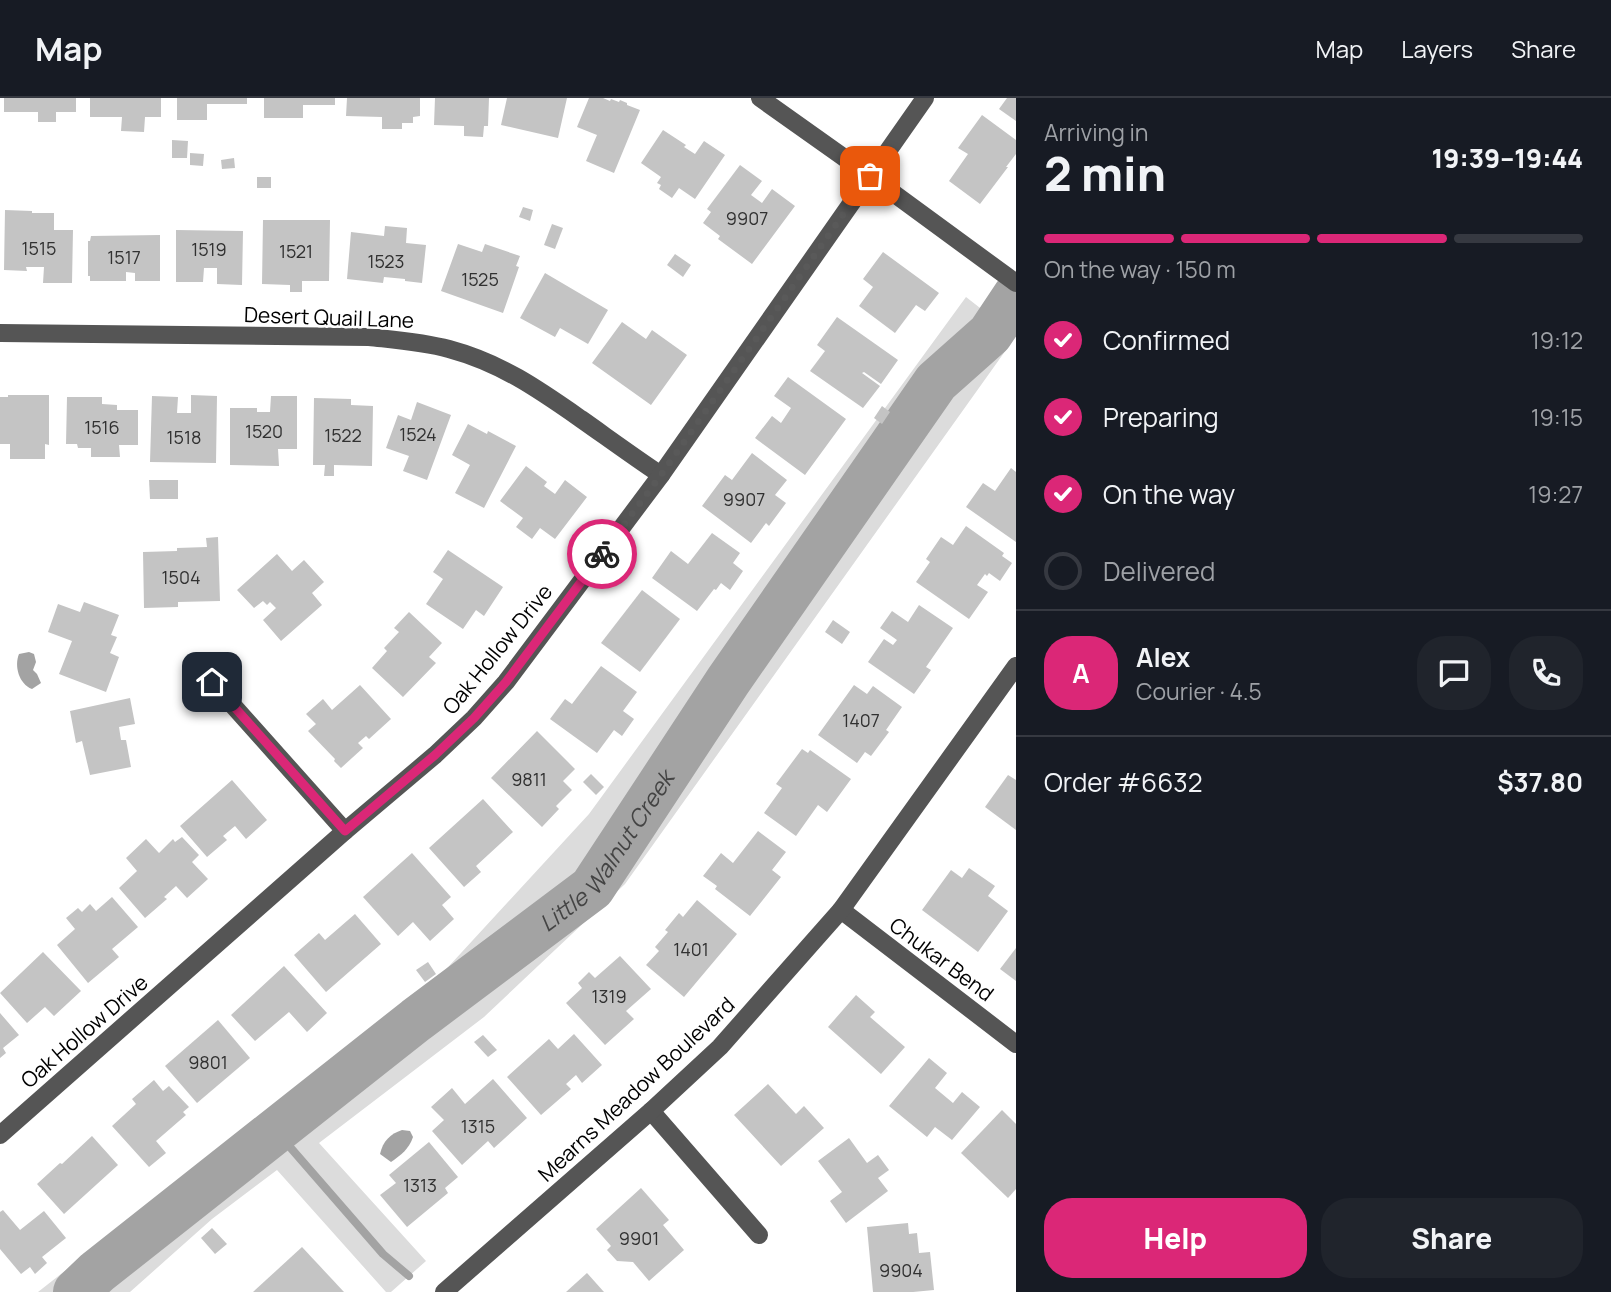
<!DOCTYPE html>
<html lang="en">
<head>
<meta charset="utf-8">
<style>
	body { margin:0; font-family:Manrope,sans-serif; background:#20242c; color:#f1f3f6; height:100vh; display:flex; flex-direction:column; font-size:26px; white-space:nowrap }
	* { box-sizing:border-box; margin:0 }
	p { font-size:23px; color:#9ea1a6 }
	.icon { flex:none; width:38px; height:38px; fill:none; stroke:currentColor; stroke-width:2; stroke-linecap:round; stroke-linejoin:round }
	.map { position:relative; flex:1; overflow:hidden }
	.side { display:flex; flex-direction:column; background:#171b24; width:595px }
	.side>* { flex:none }
	.pin { position:absolute; display:grid; place-items:center; width:60px; height:60px; color:#fff; margin:-30px; border-radius:14px; box-shadow:0 4px 10px #0006 }
	.courier { position:absolute; display:grid; place-items:center; width:70px; height:70px; margin:-35px; border:5px solid #db2777; border-radius:50%; background:#fff; color:#222; box-shadow:0 2px 9px #0007 }
	.headline em { font-style:normal; font-weight:800 }
	.headline div { display:flex; flex-direction:column-reverse }
	.headline { display:flex; align-items:center; justify-content:space-between; height:119px; padding:0 28px }
	h1 { font-size:46px; font-weight:800; line-height:52px }
	.bar { display:grid; grid-template-columns:repeat(4,1fr); gap:10px 7px; align-content:center; height:84px; padding:0 28px }
	.bar i { height:9px; border-radius:5px; background:#363941 }
	.bar .current { background:#db2777 }
	.bar p { grid-column:span 4 }
	.line { display:flex; align-items:center; gap:18px; padding:0 28px; border-top:2px solid #363941 }
	.line div { flex:1 }
	.round { display:grid; place-items:center; flex:none; width:74px; height:74px; border-radius:28px; background:#20242c }
	ol { padding:0 28px; list-style:none }
	li { display:flex; align-items:center; gap:21px; height:77px }
	li p { margin-inline-start:auto }
	li .icon { padding:7px; border-radius:50%; background:#db2777; color:#fff; stroke-width:4 }
	li:last-child { color:#9ea1a6 }
	li i { width:38px; height:38px; border:4px solid #363941; border-radius:50% }
	.cta { display:flex; gap:14px; margin-top:auto; padding:14px 28px }
	.cta a { flex:1; height:80px; border-radius:28px; background:#db2777; color:#fff; font-size:28px; font-weight:800; line-height:80px; text-align:center }
	.cta a+a { background:#20242c; color:#f1f3f6 }
	header { display:flex; align-items:center; gap:42px; box-sizing:border-box; height:98px; padding:0 35px; background:#171b24; border-bottom:2px solid #363941 }
	header strong { font-size:33px }
	nav { display:flex; gap:38px; margin-inline-start:auto; font-size:24px }
	main { display:flex; flex:1; min-height:0 }
	.map>svg:first-child { display:block }
	.green { fill:#dcdcdc }
	.water { fill:#a3a3a3 }
	.lines { fill:none; stroke-linecap:round; stroke-linejoin:round }
	.stream { stroke:#a3a3a3; stroke-width:8 }
	.river { stroke:#a3a3a3; stroke-width:46 }
	.building { fill:#c4c4c4 }
	.minor { stroke:#555; stroke-width:18 }
	.done { stroke:#595959; stroke-width:7; stroke-dasharray:0 12.6 }
	.route { stroke:#db2777; stroke-width:9 }
	.labels { text-anchor:middle; dominant-baseline:central; stroke-width:5; stroke-linejoin:round; paint-order:stroke }
	.number-label { font-size:18px; fill:#313131 }
	.street-label { font-size:21px; fill:#000; stroke:#fff }
	.water-label { font-size:23px; font-style:italic; fill:#444; stroke:#fff }
</style>
</head>
<body>
<header>
<strong>Map</strong>
<nav><a>Map</a><a>Layers</a><a>Share</a></nav>
</header>
<main>
<div class="map">
<svg width="1016" height="1194" viewBox="0 0 1016 1194">
	<rect width="100%" height="100%" fill="#fff"/>
	<polygon class="green" points="966,199 1016,238 625,786 484,919 319,1045 426,1163 391,1194 386,1194 277,1072 212,1121 130,1194 38,1194 438,880 589,716"/>
	<g class="water">
		<path d="M29,554L34,556L36,564L33,572L37,576L41,585L32,591C19,586 14,568 19,556Z"/>
		<path d="M402,1032L410,1033L413,1039C409,1051 401,1057 391,1064L380,1056C383,1043 390,1036 402,1032Z"/>
	</g>
	<g class="lines">
		<polyline class="stream" points="276,1033 383,1156 409,1178"/>
		<path class="river" id="s1" d="M76,1194L97,1174L416,922L592,790L728,583L936,284L990,236L1016,197"/>
	</g>
	<g class="building">
		<polygon points="4,0 76,0 76,14 56,14 56,24 38,24 38,14 4,14"/>
		<polygon points="90,0 161,0 161,19 145,19 144,34 121,33 122,19 90,19"/>
		<polygon points="177,0 247,0 247,6 207,6 207,22 177,22"/>
		<polygon points="264,0 335,0 335,7 303,7 303,20 264,20"/>
		<polygon points="347,0 420,0 420,18 413,19 413,25 402,25 402,31 382,31 382,19 346,18"/>
		<polygon points="435,0 489,0 488,28 484,28 483,39 464,38 464,28 434,27"/>
		<polygon points="507,0 567,0 558,40 501,27"/>
		<polygon points="589,0 603,0 610,3 611,1 619,4 620,2 627,5 627,7 640,12 614,75 586,63 597,37 577,29"/>
		<polygon points="1007,0 1016,0 1016,23 999,11"/>
		<polygon points="982,17 1016,42 1016,56 1006,69 1008,69 980,106 949,83 968,56 958,50"/>
		<polygon points="663,32 686,47 684,49 695,56 704,43 725,57 695,101 679,90 672,100 659,91 661,87 657,85 661,79 641,65"/>
		<polygon points="172,42 188,43 187,60 172,60"/>
		<polygon points="190,55 204,56 203,68 190,67"/>
		<polygon points="234,60 235,70 222,71 221,62"/>
		<polygon points="740,67 762,83 751,97 762,105 772,91 795,108 752,166 718,141 720,138 703,125 711,114 707,111"/>
		<rect x="257" y="79" width="14" height="11"/>
		<polygon points="523,109 533,112 530,123 519,119"/>
		<polygon points="5,112 32,113 32,115 54,115 54,132 73,132 72,185 43,185 44,169 26,169 27,173 4,172"/>
		<polygon points="263,122 330,122 329,183 302,183 302,194 290,194 290,187 262,186"/>
		<polygon points="552,126 563,130 555,151 544,147"/>
		<polygon points="385,128 407,130 406,145 426,147 422,185 405,183 405,181 384,179 383,185 347,181 351,134 384,138"/>
		<polygon points="176,132 243,133 242,187 217,186 217,170 204,170 203,184 176,184"/>
		<polygon points="160,137 160,183 135,183 135,175 126,174 126,183 90,183 90,178 88,178 88,143 90,143 91,138"/>
		<polygon points="458,146 482,154 485,146 520,158 516,168 519,169 503,215 441,193"/>
		<polygon points="883,154 939,195 925,213 916,207 895,235 859,208 873,189 863,181"/>
		<polygon points="675,156 691,167 683,179 667,167"/>
		<polygon points="545,175 608,212 588,246 560,230 555,239 520,220"/>
		<polygon points="837,219 898,262 881,286 864,274 862,275 880,288 863,310 810,273 825,253 817,247"/>
		<polygon points="622,224 646,241 652,232 687,257 651,307 592,265"/>
		<polygon points="788,279 846,321 805,377 755,340 772,318 781,325 791,310 774,298"/>
		<polygon points="8,297 49,297 49,347 45,346 45,361 10,361 10,346 0,346 0,299 8,299"/>
		<polygon points="191,297 217,298 216,365 150,364 152,298 178,299 177,315 191,315"/>
		<polygon points="271,298 297,298 297,351 278,351 279,368 230,367 230,310 257,310 257,314 270,314"/>
		<polygon points="67,299 102,299 102,306 117,307 117,312 138,312 138,347 119,347 120,359 91,359 91,350 78,350 77,346 66,346"/>
		<polygon points="314,300 351,301 351,307 373,308 372,368 334,367 334,378 324,378 325,367 313,367"/>
		<polygon points="417,304 451,317 427,382 403,373 409,358 386,350 398,317 411,322"/>
		<polygon points="882,308 890,314 882,326 874,320"/>
		<polygon points="468,326 487,336 488,333 516,348 484,410 455,395 470,367 452,357"/>
		<polygon points="752,355 787,382 775,397 786,405 769,428 766,425 751,445 702,408 725,377 732,382"/>
		<polygon points="526,368 547,384 544,388 555,396 565,382 587,399 555,441 540,430 532,441 516,429 523,420 500,403"/>
		<polygon points="1011,370 1016,374 1016,444 966,409 983,385 995,393"/>
		<polygon points="149,382 178,382 178,401 150,401"/>
		<polygon points="966,428 1004,455 1002,458 1012,465 1000,483 989,475 987,478 985,476 977,487 988,494 969,521 916,484 930,464 926,461 941,439 953,447"/>
		<polygon points="712,435 740,455 733,465 743,473 730,492 721,485 716,492 714,491 697,513 652,480 671,453 688,466"/>
		<polygon points="218,439 220,503 178,504 178,509 144,510 143,454 177,453 177,450 207,449 206,440"/>
		<polygon points="448,452 503,489 484,518 476,512 463,531 426,506 443,481 433,474"/>
		<polygon points="277,456 292,473 304,462 324,484 312,495 322,507 281,543 263,522 276,510 270,504 267,507 263,503 254,510 237,492"/>
		<polygon points="642,492 680,521 640,574 601,545"/>
		<polygon points="84,504 119,517 111,537 117,539 110,555 119,559 106,594 59,576 72,543 48,534 58,506 80,514"/>
		<polygon points="919,507 953,530 926,569 931,572 914,596 868,564 884,541 893,547 897,542 880,530 892,513 908,524"/>
		<polygon points="409,514 442,545 429,559 436,565 403,599 372,570 387,553 384,550 399,534 394,530"/>
		<polygon points="833,522 850,534 842,546 825,534"/>
		<polygon points="601,568 637,594 623,613 634,621 622,638 614,632 597,655 550,621 565,601 572,606"/>
		<polygon points="360,587 391,621 369,641 366,638 358,645 363,650 341,670 334,663 335,661 308,633 316,626 306,616 323,601 332,612"/>
		<polygon points="854,587 867,596 873,588 902,609 886,632 889,634 871,658 865,654 857,665 818,637"/>
		<polygon points="130,600 135,626 119,629 121,642 126,642 131,669 90,677 82,643 76,645 70,613"/>
		<polygon points="537,633 575,671 563,683 572,692 556,708 559,711 542,729 491,680"/>
		<polygon points="802,651 808,655 810,652 851,681 827,714 818,707 796,738 764,715 782,690 776,686"/>
		<polygon points="591,676 604,689 596,697 583,684"/>
		<polygon points="1008,677 1016,682 1016,732 985,709"/>
		<polygon points="232,682 267,722 246,741 235,728 223,738 227,742 207,759 180,728"/>
		<polygon points="483,701 513,734 476,768 481,774 464,789 429,750"/>
		<polygon points="758,733 786,754 772,772 781,779 750,818 715,791 717,788 703,778 721,755 733,765"/>
		<polygon points="182,739 199,757 192,764 208,781 187,800 176,788 164,799 167,801 145,820 119,790 137,773 126,760 146,741 159,755 173,741 175,744"/>
		<polygon points="412,755 451,799 442,807 454,821 430,843 413,824 398,838 363,799"/>
		<polygon points="969,770 995,788 988,798 1008,813 978,854 922,812 951,772 962,780"/>
		<polygon points="112,799 138,829 112,851 119,859 88,885 57,847 75,831 66,820 78,810 82,814 90,806 96,813"/>
		<polygon points="697,802 737,836 684,899 646,867 659,853 655,849 668,834 665,832 679,815 683,819"/>
		<polygon points="355,816 381,846 326,894 294,857 319,835 325,842"/>
		<polygon points="1016,850 1016,883 1000,871"/>
		<polygon points="43,854 81,893 54,918 45,909 27,925 0,895"/>
		<polygon points="620,858 651,891 626,913 634,921 605,947 566,905 582,890 578,885 589,874 595,880"/>
		<polygon points="428,864 436,876 425,884 416,872"/>
		<polygon points="284,868 327,915 307,934 289,914 255,943 231,917"/>
		<polygon points="856,897 875,914 870,919 905,949 881,976 828,929"/>
		<polygon points="0,915 19,937 3,950 6,955 0,960"/>
		<polygon points="218,922 250,960 197,1005 165,968"/>
		<polygon points="574,936 602,967 582,985 576,977 566,986 571,991 541,1017 507,979 549,941 558,951"/>
		<polygon points="483,937 497,952 488,959 474,944"/>
		<polygon points="929,960 947,975 935,990 953,1005 962,994 980,1009 952,1042 935,1029 927,1039 889,1008"/>
		<polygon points="493,981 527,1020 494,1050 488,1043 462,1067 432,1033 444,1022 431,1009 452,990 465,1006"/>
		<polygon points="154,982 163,993 169,988 189,1009 183,1014 186,1017 156,1043 166,1055 149,1069 112,1028 136,1006 132,1001"/>
		<polygon points="768,986 796,1016 804,1008 824,1030 781,1068 734,1017"/>
		<polygon points="1002,1012 1016,1026 1016,1091 1008,1100 961,1055"/>
		<polygon points="92,1038 118,1067 64,1116 37,1086 60,1065 62,1066"/>
		<polygon points="849,1040 867,1065 878,1057 889,1072 878,1080 888,1093 846,1125 830,1103 842,1094 818,1063"/>
		<polygon points="429,1044 458,1079 445,1090 448,1095 407,1129 380,1097 396,1085 389,1077"/>
		<polygon points="641,1090 669,1122 663,1127 684,1152 649,1183 633,1164 617,1163 607,1152 611,1148 596,1131"/>
		<polygon points="3,1112 20,1132 44,1113 66,1140 42,1159 47,1165 35,1176 30,1169 21,1176 0,1151 0,1114"/>
		<polygon points="908,1125 909,1136 917,1135 919,1155 930,1154 934,1192 913,1194 873,1194 867,1129"/>
		<polygon points="212,1130 227,1146 215,1156 201,1140"/>
		<polygon points="302,1149 344,1194 253,1194"/>
		<polygon points="587,1175 604,1194 566,1194"/>
	</g>
	<g class="lines">
		<g class="minor">
			<polyline points="760,0 870,78 1016,185"/>
			<path d="M0,235L369,239C396,242 423,244 449,251C501,265 538,291 581,321C608,340 634,359 661,377"/>
			<polyline points="212,584 345,733"/>
			<polyline points="841,812 1016,946"/>
			<polyline points="651,1013 759,1137"/>
			<polyline points="0,1037 345,733 435,657 474,620 506,584 661,377 925,0"/>
			<polyline points="444,1194 651,1013 720,949 841,812 1016,568"/>
		</g>
	</g>
	<g class="lines">
		<polyline class="done" points="602,456 661,377 870,78"/>
		<polyline class="route" points="212,584 345,733 435,657 474,620 506,584 602,456"/>
	</g>
	<g class="labels">
		<g class="number-label">
			<text x="747" y="120">9907</text>
			<text x="39" y="150">1515</text>
			<text x="209" y="151">1519</text>
			<text x="296" y="153">1521</text>
			<text x="124" y="159">1517</text>
			<text x="386" y="163">1523</text>
			<text x="480" y="181">1525</text>
			<text x="102" y="329">1516</text>
			<text x="264" y="333">1520</text>
			<text x="418" y="336">1524</text>
			<text x="343" y="337">1522</text>
			<text x="184" y="339">1518</text>
			<text x="744" y="401">9907</text>
			<text x="181" y="479">1504</text>
			<text x="861" y="622">1407</text>
			<text x="529" y="681">9811</text>
			<text x="691" y="851">1401</text>
			<text x="609" y="898">1319</text>
			<text x="208" y="964">9801</text>
			<text x="478" y="1028">1315</text>
			<text x="420" y="1087">1313</text>
			<text x="639" y="1140">9901</text>
			<text x="901" y="1172">9904</text>
		</g>
		<g class="street-label">
			<text transform="translate(329 219) rotate(2)">Desert Quail Lane</text>
			<text transform="translate(497 551) rotate(-51)">Oak Hollow Drive</text>
			<text transform="translate(942 861) rotate(37)">Chukar Bend</text>
			<text transform="translate(84 933) rotate(-41)">Oak Hollow Drive</text>
			<text transform="translate(636 991) rotate(-43)">Mearns Meadow Boulevard</text>
		</g>
		<g class="water-label">
			<text stroke="none"><textPath href="#s1" startOffset="693">Little Walnut Creek</textPath></text>
		</g>
	</g>
</svg>
<div class="pin" style="left:870px;top:78px;background:#ea580c"><svg class="icon" aria-label="bag" viewBox="0 0 24 24"><path d="M5 8h14l-1 12H6zM9 8a3 3 0 0 1 6 0"/></svg></div>
<div class="pin" style="left:212px;top:584px;background:#1f2937"><svg class="icon" aria-label="home" viewBox="0 0 24 24"><path d="M3 11l9-7 9 7M6 9v11h12V9"/></svg></div>
<div class="courier" style="left:602px;top:456px"><svg class="icon" aria-label="bike" viewBox="0 0 24 24"><circle cx="6" cy="16" r="4"/><circle cx="18" cy="16" r="4"/><path d="M6 16l4-8h5l3 8M10 8l3 8H6M13 5h3"/></svg></div>
</div>
<section class="side">
<div class="headline"><div><h1>2 min</h1><p>Arriving in</p></div><em>19:39–19:44</em></div>
<div class="bar"><i class="current"></i><i class="current"></i><i class="current"></i><i></i><p>On the way · 150 m</p></div>
<ol>
<li><svg class="icon" aria-label="check" viewBox="0 0 24 24"><path d="M5 12l5 5 9-10"/></svg>Confirmed<p>19:12</p></li>
<li><svg class="icon" aria-label="check" viewBox="0 0 24 24"><path d="M5 12l5 5 9-10"/></svg>Preparing<p>19:15</p></li>
<li><svg class="icon" aria-label="check" viewBox="0 0 24 24"><path d="M5 12l5 5 9-10"/></svg>On the way<p>19:27</p></li>
<li><i></i>Delivered</li>
</ol>
<div class="line" style="height:126px"><b class="round" style="background:#db2777;color:#fff">A</b><div><b>Alex</b><p>Courier · 4.5</p></div><a class="round"><svg class="icon" aria-label="chat" viewBox="0 0 24 24"><path d="M4 5h16v11H9l-5 4z"/></svg></a><a class="round"><svg class="icon" aria-label="phone" viewBox="0 0 24 24"><path d="M5 4h4l2 5-3 2q2 4 5 5l2-3 5 2v4C11 20 4 13 5 4z"/></svg></a></div>
<div class="line" style="height:91px"><div>Order #6632</div><b>$37.80</b></div>
<div class="cta"><a>Help</a><a>Share</a></div>
</section>
</main>
</body>
</html>
